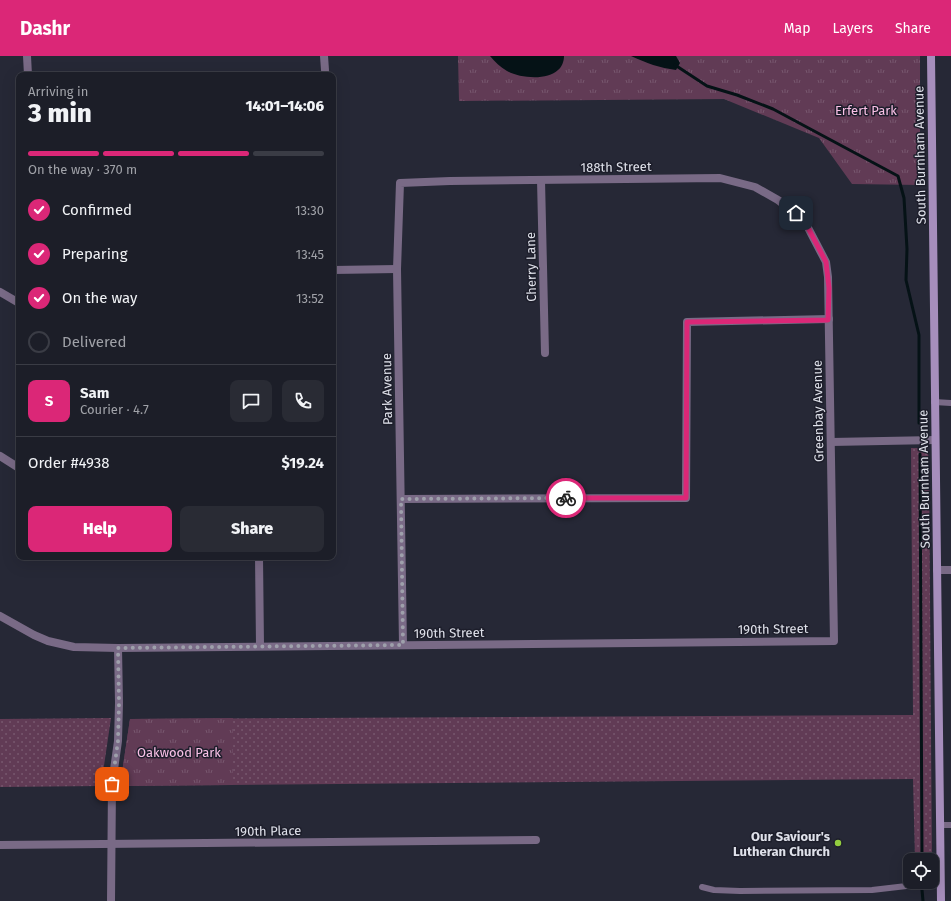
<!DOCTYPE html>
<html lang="en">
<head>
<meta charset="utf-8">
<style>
	body { margin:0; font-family:"Fira Sans",sans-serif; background:#292b34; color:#f1f3f6; height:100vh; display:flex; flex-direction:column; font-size:15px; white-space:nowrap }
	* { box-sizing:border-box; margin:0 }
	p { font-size:13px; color:#a0a2a8 }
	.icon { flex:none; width:22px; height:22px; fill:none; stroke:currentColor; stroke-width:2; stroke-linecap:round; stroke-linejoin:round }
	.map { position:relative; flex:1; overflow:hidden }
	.side { position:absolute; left:16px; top:16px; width:320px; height:488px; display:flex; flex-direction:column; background:#1c1e28; border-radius:8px; box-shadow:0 4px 16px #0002,0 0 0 1px #3a3c45 }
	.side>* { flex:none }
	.tools { position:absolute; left:903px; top:797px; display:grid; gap:8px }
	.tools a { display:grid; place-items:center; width:36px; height:36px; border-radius:8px; background:#1c1e28; box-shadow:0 4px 16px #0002,0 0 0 1px #3a3c45; font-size:20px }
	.pin { position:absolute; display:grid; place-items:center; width:34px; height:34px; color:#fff; margin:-17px; border-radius:8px; box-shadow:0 2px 6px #0006 }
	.courier { position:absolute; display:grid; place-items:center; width:40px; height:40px; margin:-20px; border:3px solid #db2777; border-radius:50%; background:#fff; color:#222; box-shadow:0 1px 5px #0007 }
	.summary em { font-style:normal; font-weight:800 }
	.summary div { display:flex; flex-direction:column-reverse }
	.summary { display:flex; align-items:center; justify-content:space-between; height:68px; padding:0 12px }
	h1 { font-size:26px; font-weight:800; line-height:30px }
	.bar { display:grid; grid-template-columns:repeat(4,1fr); gap:6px 4px; align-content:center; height:48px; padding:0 12px }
	.bar i { height:5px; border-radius:3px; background:#3a3c45 }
	.bar .selected { background:#db2777 }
	.bar p { grid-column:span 4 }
	.line { display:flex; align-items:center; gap:10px; padding:0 12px; border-top:1px solid #3a3c45 }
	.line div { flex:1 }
	.round { display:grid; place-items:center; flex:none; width:42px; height:42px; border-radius:8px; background:#292b34 }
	ol { padding:0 12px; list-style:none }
	li { display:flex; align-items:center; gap:12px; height:44px }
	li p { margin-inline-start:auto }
	li .icon { padding:4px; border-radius:50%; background:#db2777; color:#fff; stroke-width:4 }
	li:last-child { color:#a0a2a8 }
	li i { width:22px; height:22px; border:2px solid #3a3c45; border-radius:50% }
	.primary-button { display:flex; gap:8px; margin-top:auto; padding:8px 12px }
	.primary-button a { flex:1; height:46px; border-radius:8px; background:#db2777; color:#fff; font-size:16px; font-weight:800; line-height:46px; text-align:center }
	.primary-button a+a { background:#292b34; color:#f1f3f6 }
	header { display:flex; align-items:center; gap:24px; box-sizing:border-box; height:56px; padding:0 20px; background:#db2777; color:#fff }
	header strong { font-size:19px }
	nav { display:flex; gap:22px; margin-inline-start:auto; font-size:14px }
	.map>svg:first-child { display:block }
	.grass { fill:url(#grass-dots) }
	.park { fill:url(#park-tufts) }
	.water { fill:#051216 }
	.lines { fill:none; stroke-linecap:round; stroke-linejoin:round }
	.stream { stroke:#051216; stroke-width:3 }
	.service { stroke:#796a86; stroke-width:6 }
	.minor { stroke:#796a86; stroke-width:8 }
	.secondary { stroke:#a68ebc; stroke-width:8 }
	.done { stroke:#9ea0ab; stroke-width:4; stroke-dasharray:0 7.2 }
	.route { stroke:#db2777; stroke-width:5 }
	.poi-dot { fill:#92cd3f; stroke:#1d1e2b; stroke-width:1.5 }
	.labels { text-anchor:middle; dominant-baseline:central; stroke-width:3; stroke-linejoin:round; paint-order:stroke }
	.park-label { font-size:13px; fill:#f9c0e6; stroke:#1d1e2b }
	.street-label { font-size:13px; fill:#dfe1ea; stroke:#1d1e2b }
	.poi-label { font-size:13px; font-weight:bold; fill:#dfe1ea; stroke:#1d1e2b; text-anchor:end }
</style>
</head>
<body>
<header>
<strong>Dashr</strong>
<nav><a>Map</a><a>Layers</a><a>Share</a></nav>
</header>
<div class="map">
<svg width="951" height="845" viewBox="0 0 951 845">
	<defs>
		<pattern id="grass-dots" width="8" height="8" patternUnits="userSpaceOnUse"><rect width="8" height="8" fill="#613b55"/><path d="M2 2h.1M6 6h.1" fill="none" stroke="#77576e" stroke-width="1.8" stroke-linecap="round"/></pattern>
		<pattern id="park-tufts" width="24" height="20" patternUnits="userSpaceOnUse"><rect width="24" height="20" fill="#613b55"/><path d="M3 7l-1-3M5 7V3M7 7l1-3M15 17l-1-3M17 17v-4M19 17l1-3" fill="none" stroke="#77576e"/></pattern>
	</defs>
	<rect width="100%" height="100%" fill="#262836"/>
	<g class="grass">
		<polygon points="911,392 923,392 928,397 929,406 932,811 932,812 932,804 915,804 913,723 120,730 130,663 913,659"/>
		<polygon points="111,662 101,730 0,731 0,663"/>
	</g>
	<g class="park">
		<polygon points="458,0 920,0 920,129 852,128 819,82 724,43 459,45"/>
		<polygon points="233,662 233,729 120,730 130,663"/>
	</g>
	<g class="water">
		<path d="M490,0H564C564,5 562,11 558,14C547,25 519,22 507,15C500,11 495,6 490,0Z"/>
		<path d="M631,0H676L680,7L676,14C660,12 646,7 631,0Z"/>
	</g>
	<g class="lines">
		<g class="stream">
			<polyline points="675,9 707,30 737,39 773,53 898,120 904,142 907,193 906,224 919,279 919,367"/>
			<polyline points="920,398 922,804"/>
			<polyline points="922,834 923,845"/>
		</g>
		<g class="service">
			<polyline points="934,346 951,347"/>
			<polyline points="940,769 951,769"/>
			<polyline points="702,831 714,834 740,835 872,834 941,826"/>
		</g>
		<g class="minor">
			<polyline points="27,0 28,19"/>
			<polyline points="324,0 325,14"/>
			<polyline points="541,124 545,297"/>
			<polyline points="333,214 397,213"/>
			<polyline points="0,236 19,247"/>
			<polyline points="831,386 935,384"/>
			<polyline points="0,400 19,412"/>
			<polyline points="401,443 686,442 687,266 829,263"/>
			<polyline points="259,501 260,590"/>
			<polyline points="937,514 951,514"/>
			<polyline points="0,560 34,579 48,585 74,591 118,592 834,585 828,221 826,206 804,164 778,144 755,131 720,122 450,125 400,127 397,213 403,589"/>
			<polyline points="0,789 536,784"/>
			<polyline points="111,845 112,728 118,685 119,647 118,592"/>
		</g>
		<polyline class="secondary" points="931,0 941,845"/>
	</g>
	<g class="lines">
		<polyline class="done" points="112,728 118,685 119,647 118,592 403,589 401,443 566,442"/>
		<polyline class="route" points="566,442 686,442 687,266 828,264 829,232 826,206 804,164 796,157"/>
	</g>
	<circle class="poi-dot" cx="838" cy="787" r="4"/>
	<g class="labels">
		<g class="park-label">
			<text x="866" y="54">Erfert Park</text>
			<text x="179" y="696">Oakwood Park</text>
		</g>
		<g class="street-label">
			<text transform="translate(920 99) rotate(-91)">South Burnham Avenue</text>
			<text transform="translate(616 111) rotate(-1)">188th Street</text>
			<text transform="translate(531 211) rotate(-91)">Cherry Lane</text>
			<text transform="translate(387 333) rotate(-91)">Park Avenue</text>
			<text transform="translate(818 355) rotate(-91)">Greenbay Avenue</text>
			<text transform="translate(924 423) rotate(-91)">South Burnham Avenue</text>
			<text transform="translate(773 573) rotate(-1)">190th Street</text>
			<text transform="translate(449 577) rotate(-1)">190th Street</text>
			<text transform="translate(268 775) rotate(-1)">190th Place</text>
		</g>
		<g class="poi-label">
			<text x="830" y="780">Our Saviour's<tspan x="830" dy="15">Lutheran Church</tspan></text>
		</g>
	</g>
</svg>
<div class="tools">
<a><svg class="icon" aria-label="locate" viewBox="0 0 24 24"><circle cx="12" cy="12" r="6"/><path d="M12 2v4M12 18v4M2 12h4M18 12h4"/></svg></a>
</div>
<div class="pin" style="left:112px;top:728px;background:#ea580c"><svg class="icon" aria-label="bag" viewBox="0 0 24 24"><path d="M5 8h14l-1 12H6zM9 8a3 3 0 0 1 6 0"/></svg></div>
<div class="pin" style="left:796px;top:157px;background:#1f2937"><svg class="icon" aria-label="home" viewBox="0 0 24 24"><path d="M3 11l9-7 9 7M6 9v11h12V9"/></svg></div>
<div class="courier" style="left:566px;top:442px"><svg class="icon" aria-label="bike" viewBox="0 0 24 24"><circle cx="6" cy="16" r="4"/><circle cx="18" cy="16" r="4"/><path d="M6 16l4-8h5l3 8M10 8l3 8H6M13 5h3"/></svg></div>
<section class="side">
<div class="summary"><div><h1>3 min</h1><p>Arriving in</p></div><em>14:01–14:06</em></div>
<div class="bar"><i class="selected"></i><i class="selected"></i><i class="selected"></i><i></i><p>On the way · 370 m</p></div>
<ol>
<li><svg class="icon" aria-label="check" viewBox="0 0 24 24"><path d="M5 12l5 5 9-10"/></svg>Confirmed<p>13:30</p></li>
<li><svg class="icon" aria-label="check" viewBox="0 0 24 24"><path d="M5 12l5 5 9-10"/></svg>Preparing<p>13:45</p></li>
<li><svg class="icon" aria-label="check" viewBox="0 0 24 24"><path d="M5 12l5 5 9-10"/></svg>On the way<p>13:52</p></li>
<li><i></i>Delivered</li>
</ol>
<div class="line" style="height:72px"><b class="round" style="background:#db2777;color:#fff">S</b><div><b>Sam</b><p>Courier · 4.7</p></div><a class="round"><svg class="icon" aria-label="chat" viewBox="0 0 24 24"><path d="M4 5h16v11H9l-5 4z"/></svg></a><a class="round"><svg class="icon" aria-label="phone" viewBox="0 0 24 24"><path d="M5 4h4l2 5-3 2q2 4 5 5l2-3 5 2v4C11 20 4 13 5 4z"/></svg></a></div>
<div class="line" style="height:52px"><div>Order #4938</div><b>$19.24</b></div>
<div class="primary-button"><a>Help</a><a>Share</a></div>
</section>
</div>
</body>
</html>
